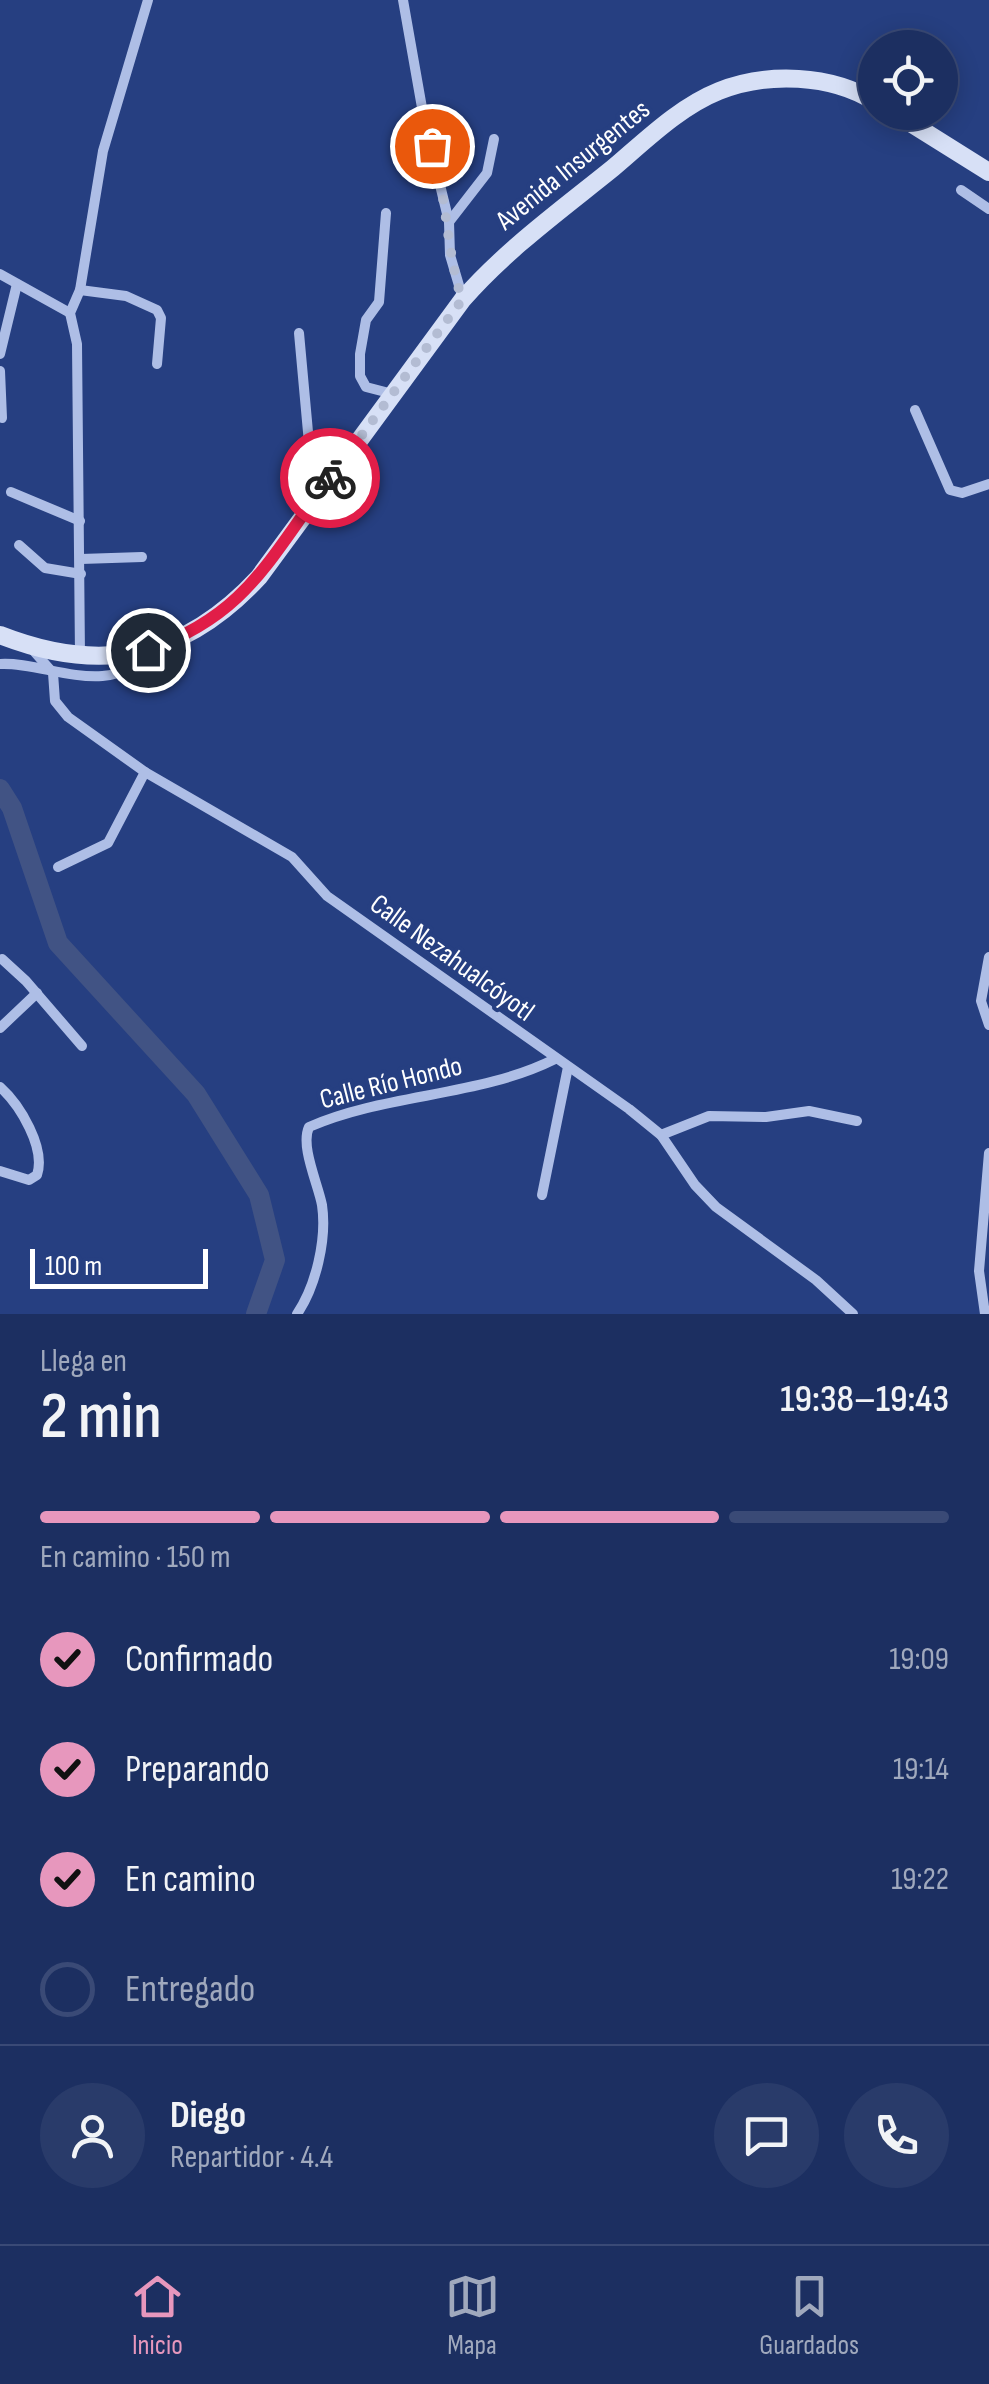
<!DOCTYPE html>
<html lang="es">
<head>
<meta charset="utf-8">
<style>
	body { margin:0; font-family:"Sofia Sans Condensed",sans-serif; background:#293b6a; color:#f1f3f6; height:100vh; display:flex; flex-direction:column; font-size:38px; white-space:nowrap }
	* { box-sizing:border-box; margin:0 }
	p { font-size:32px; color:#a0a9bd }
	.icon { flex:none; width:55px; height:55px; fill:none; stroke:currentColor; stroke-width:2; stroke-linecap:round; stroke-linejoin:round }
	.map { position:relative; height:1314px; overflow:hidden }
	.drawer { display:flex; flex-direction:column; background:#1c2f61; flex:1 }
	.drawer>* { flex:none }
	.controls { position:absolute; left:858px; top:30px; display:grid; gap:20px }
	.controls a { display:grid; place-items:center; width:100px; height:100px; border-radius:50%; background:#1c2f61; box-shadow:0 5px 25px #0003,0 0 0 2px #3a4a76; font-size:50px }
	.scale { position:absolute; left:30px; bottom:25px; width:178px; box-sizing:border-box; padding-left:10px; border:5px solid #fff; border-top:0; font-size:28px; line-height:35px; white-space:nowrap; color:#fff; -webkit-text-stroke:8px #263f81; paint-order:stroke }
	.pin { position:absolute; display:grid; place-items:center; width:85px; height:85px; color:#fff; margin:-42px; border:5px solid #fff; border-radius:50%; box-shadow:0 2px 10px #0007 }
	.courier { position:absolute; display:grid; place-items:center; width:100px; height:100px; margin:-50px; border:8px solid #e11d48; border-radius:50%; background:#fff; color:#222; box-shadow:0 2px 12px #0007 }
	.overview em { font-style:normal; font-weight:600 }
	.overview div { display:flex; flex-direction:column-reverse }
	.overview { display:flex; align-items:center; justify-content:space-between; height:170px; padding:0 40px }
	h1 { font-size:65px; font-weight:600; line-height:75px }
	.bar { display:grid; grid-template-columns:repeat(4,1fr); gap:15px 10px; align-content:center; height:120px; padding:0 40px }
	.bar i { height:12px; border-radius:8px; background:#3a4a76 }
	.bar .current { background:#e797bd }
	.bar p { grid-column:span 4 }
	.line { display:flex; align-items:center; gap:25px; padding:0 40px; border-top:2px solid #3a4a76 }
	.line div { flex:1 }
	.round { display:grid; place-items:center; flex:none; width:105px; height:105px; border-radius:52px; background:#293b6a }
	ol { padding:0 40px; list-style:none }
	li { display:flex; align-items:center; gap:30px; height:110px }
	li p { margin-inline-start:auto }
	li .icon { padding:10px; border-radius:50%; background:#e797bd; color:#111; stroke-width:4 }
	li:last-child { color:#a0a9bd }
	li i { width:55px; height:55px; border:5px solid #3a4a76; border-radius:50% }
	.menu { display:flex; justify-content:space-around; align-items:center; height:140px; border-top:2px solid #3a4a76; background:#1c2f61; font-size:28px; color:#a0a9bd }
	.menu a { display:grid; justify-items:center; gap:5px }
	.menu .current { color:#e797bd }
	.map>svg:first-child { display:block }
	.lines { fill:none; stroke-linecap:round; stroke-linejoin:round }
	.river { stroke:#415384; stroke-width:20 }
	.street { stroke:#aebee6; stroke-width:10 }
	.secondary { stroke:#d7e0f6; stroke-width:18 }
	.done { stroke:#b3bcd3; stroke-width:10; stroke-dasharray:0 18 }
	.route { stroke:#e11d48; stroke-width:12 }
	.labels { text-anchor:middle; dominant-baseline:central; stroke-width:8; stroke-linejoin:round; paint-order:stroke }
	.street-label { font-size:28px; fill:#fff; stroke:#263f81 }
</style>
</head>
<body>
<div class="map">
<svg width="989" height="1314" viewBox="0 0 989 1314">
	<rect width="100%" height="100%" fill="#263f81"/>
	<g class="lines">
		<polyline class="river" points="0,789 12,808 58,943 196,1094 259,1195 275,1260 256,1314"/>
		<g class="street">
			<polyline points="403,0 424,119 449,222 450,255 463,299"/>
			<polyline points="961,190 989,209"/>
			<polyline points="386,213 379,302 366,320 360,354 360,376 366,387 393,394"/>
			<polyline points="449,222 487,173 494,139"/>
			<polyline points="0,274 70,313"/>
			<polyline points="80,290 126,296 157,310 161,318 157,364"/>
			<polyline points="299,333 314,498"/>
			<polyline points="0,354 17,284"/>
			<polyline points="0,371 2,418"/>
			<polyline points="915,410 950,490 962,493 989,484"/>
			<polyline points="11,492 80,521"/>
			<polyline points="19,545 45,568 81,574"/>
			<polyline points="81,559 142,557"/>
			<polyline points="32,649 53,673 55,701 68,717 145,772 292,857 327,896 629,1109 661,1135 695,1185 716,1207 816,1280 853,1314"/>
			<polyline points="80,656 77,344 70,313 80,290 103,151 148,0"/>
			<path d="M0,664C45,661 113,701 147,651"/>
			<polyline points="58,867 108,843 145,772"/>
			<polyline points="989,957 981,1001 989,1025"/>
			<polyline points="2,959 26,981 82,1046"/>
			<polyline points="0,1028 37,993"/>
			<path d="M0,1087C20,1105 46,1148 37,1175L29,1180L0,1171"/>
			<polyline points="661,1135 709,1116 766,1117 809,1111 857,1121"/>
			<polyline points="542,1195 568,1067"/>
			<path d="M297,1314C316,1286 327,1239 322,1205C318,1184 300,1146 309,1127C387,1093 479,1097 555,1059"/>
			<polyline points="985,1314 979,1271 989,1153"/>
		</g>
		<g class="secondary">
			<polyline points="893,112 989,172"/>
			<path d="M0,635C102,675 184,658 259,577L463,299C507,249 561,210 613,168C645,141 679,107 719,91C767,72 831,74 875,102"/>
		</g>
	</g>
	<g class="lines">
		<path class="done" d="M330,478L462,300C446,249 447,197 432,146"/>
		<path class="route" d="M148,650C249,614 269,557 330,478"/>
	</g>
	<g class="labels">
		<g class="street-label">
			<text transform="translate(573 165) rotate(-39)">Avenida Insurgentes</text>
			<text transform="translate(452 958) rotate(36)">Calle Nezahualcóyotl</text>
			<text transform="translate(391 1083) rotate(-14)">Calle Río Hondo</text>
		</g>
	</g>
</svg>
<div class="controls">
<a><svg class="icon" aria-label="locate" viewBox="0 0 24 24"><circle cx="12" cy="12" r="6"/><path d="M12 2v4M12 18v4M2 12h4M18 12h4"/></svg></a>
</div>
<div class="scale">100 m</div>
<div class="pin" style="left:432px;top:146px;background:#ea580c"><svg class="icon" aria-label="bag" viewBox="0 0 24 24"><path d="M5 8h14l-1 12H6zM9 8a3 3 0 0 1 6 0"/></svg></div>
<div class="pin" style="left:148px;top:650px;background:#1f2937"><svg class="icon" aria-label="home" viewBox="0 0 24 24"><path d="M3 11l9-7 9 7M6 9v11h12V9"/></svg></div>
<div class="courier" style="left:330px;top:478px"><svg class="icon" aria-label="bike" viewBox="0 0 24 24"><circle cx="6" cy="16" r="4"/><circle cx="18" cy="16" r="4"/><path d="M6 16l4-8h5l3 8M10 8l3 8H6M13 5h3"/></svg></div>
</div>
<section class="drawer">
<div class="overview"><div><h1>2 min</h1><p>Llega en</p></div><em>19:38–19:43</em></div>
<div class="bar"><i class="current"></i><i class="current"></i><i class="current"></i><i></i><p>En camino · 150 m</p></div>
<ol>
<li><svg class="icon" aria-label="check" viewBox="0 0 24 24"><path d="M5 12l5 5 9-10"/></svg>Confirmado<p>19:09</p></li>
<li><svg class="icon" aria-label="check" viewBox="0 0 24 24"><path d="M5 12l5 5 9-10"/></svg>Preparando<p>19:14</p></li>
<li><svg class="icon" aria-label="check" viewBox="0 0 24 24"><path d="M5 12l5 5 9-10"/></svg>En camino<p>19:22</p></li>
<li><i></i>Entregado</li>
</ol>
<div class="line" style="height:180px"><a class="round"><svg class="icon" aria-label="person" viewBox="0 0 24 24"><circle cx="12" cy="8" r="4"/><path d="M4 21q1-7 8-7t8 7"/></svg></a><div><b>Diego</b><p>Repartidor · 4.4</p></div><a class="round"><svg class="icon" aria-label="chat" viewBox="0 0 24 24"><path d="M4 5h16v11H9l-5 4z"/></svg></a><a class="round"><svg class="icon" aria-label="phone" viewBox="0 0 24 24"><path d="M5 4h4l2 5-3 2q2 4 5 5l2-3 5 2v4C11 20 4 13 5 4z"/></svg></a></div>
</section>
<nav class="menu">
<a class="current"><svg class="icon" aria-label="home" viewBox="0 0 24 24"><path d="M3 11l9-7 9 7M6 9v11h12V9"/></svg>Inicio</a>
<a><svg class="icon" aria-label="map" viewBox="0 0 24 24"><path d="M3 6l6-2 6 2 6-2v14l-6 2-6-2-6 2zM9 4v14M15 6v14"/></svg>Mapa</a>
<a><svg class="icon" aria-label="saved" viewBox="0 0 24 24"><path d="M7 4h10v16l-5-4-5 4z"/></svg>Guardados</a>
</nav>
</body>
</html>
